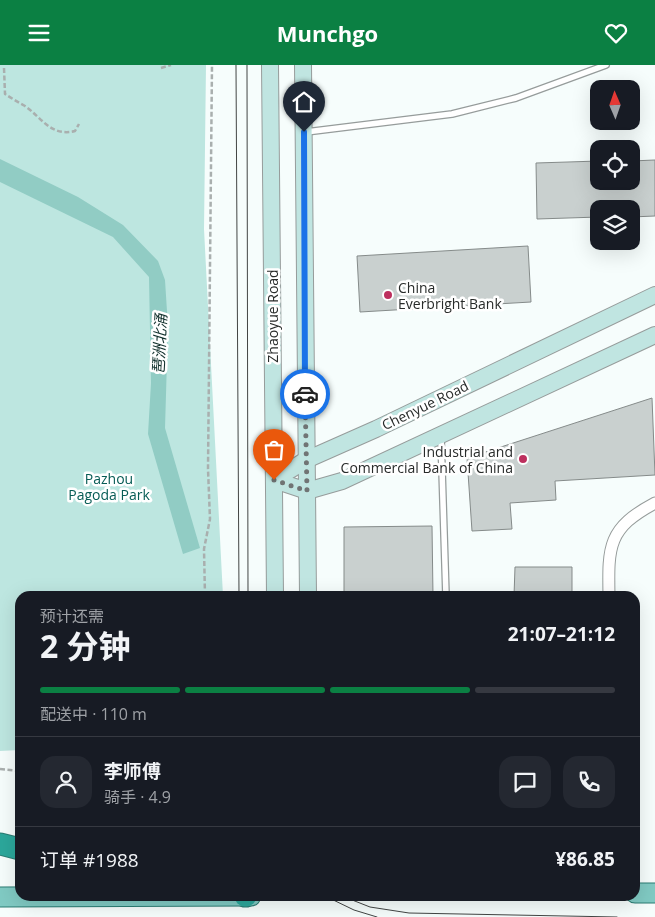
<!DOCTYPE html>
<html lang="zh">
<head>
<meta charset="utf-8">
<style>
	body { margin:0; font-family:"Open Sans","Noto Sans SC",sans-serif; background:#242831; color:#f1f3f6; height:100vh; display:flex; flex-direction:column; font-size:19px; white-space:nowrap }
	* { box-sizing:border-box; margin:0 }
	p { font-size:16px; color:#9ea1a6 }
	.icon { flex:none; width:28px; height:28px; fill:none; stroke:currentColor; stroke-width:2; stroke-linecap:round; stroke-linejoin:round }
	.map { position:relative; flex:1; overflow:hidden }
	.drawer { position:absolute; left:15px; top:526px; width:625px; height:310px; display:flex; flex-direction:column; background:#171b24; border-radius:15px; box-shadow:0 5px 20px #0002 }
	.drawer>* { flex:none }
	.needle { width:32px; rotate:358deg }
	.controls { position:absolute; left:590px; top:15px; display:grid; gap:10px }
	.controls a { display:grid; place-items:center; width:50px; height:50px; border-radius:10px; background:#171b24; box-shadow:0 5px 20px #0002; font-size:25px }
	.pin { position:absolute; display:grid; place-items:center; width:42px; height:42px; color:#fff; margin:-51px -21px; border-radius:50% 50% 50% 0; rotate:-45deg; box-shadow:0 0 5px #0007 }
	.pin .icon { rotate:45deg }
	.courier { position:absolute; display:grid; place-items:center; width:50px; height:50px; margin:-25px; border:4px solid #1a73e8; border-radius:50%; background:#fff; color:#222; box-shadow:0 1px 6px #0007 }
	.head em { font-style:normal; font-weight:700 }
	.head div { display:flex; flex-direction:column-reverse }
	.head { display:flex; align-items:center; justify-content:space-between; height:85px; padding:0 25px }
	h1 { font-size:32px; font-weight:700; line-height:38px }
	.bar { display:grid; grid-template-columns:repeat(4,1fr); gap:8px 5px; align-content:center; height:60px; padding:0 25px }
	.bar i { height:6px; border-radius:4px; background:#363941 }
	.bar .selected { background:#0b8043 }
	.bar p { grid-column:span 4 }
	.line { display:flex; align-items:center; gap:12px; padding:0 25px; border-top:1px solid #363941 }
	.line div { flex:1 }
	.round { display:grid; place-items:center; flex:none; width:52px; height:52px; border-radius:15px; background:#242831 }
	header { display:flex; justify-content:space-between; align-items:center; height:65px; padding:0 25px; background:#0b8043; color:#fff; font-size:22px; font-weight:700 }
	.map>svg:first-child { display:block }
	.green { fill:#bde6e0 }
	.water { fill:#91ccc4 }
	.building { fill:#c9d0cf; stroke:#858b8a }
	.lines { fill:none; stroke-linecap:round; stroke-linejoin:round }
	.lane-casing { stroke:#969c9b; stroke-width:8 }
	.street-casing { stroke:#969c9b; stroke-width:13 }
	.secondary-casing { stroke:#969c9b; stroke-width:18 }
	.primary-casing { stroke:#2b7c73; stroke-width:21 }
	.highway-casing { stroke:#2b7c73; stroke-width:23 }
	.path { stroke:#a9afae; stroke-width:2.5; stroke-dasharray:5 2.5; stroke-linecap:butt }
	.lane { stroke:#fff; stroke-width:5.5 }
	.street { stroke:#fff; stroke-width:11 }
	.secondary { stroke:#c0e5e1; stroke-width:16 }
	.primary { stroke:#80cac3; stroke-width:19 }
	.highway { stroke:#2ca79b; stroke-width:21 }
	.tram { stroke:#424544; stroke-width:1 }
	.done { stroke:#707474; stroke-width:5; stroke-dasharray:0 9 }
	.route { stroke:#1a73e8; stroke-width:6 }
	.poi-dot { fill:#bd2f5e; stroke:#fff; stroke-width:2 }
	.labels { text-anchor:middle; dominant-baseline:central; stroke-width:5; stroke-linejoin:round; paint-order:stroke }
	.poi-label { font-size:14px; fill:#282b2a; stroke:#fff; text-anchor:start }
	.street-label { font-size:14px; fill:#282b2a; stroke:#fff }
	.park-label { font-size:14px; fill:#075c55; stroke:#fff }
	.water-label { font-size:15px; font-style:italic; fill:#12312d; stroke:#fff }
</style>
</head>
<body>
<header><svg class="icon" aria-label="menu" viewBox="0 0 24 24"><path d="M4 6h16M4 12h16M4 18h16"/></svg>Munchgo<svg class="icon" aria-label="heart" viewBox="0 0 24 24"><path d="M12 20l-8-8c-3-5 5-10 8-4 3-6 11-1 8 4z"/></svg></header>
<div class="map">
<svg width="655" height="852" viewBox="0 0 655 852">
	<rect width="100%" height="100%" fill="#f6fdfc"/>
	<polygon class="green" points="0,0 206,0 204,164 223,531 20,531 20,685 0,686"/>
	<polygon class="water" points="0,94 78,132 123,160 158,196 165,215 168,262 165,363 200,483 183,489 148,369 151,318 149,212 113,172 0,117"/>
	<g class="building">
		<polygon points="655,95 655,151 631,152 631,144 599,144 599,152 537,154 536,98 599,96 599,116 631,116 631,96"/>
		<polygon points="528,181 531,237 360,247 357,191"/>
		<polygon points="652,333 655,410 555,416 556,435 510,438 512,464 472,466 467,393"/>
		<polygon points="432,461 433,531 344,531 344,462"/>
		<polygon points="515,502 572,502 572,531 514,531"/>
	</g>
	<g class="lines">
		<defs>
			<g id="lane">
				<polyline points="306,67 452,49 516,33 606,0"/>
				<polyline points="441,373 446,531"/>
			</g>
			<path id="street" d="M609,531C608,481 608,463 655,438"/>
			<g id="secondary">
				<polyline points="270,0 275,531"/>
				<polyline points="303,0 308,531"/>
				<polyline points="274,415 306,395 376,364 655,230"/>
				<polyline points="274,415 307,426 342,416 655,270"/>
			</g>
			<g id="primary">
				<polyline points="635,828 655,828"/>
				<polyline points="0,832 251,831"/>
			</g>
			<g id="highway">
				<polyline points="0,779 20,784"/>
				<polyline points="245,831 246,831"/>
			</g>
		</defs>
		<use href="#lane" class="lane-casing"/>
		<use href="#street" class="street-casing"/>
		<use href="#secondary" class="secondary-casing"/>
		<use href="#primary" class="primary-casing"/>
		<use href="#highway" class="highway-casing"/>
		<g class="path">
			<path d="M4,3L5,29C11,33 18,37 25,41C42,53 51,72 75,66L79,59"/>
			<polyline points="161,3 171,0"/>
			<polyline points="205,531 204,484 210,454 208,404 212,0"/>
			<polyline points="0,704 20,706"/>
		</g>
		<use href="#lane" class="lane"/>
		<use href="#street" class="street"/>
		<use href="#secondary" class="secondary"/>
		<use href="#primary" class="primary"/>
		<use href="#highway" class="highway"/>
		<g class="tram">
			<polyline points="236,0 239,531"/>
			<polyline points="247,0 248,531"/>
			<polyline points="325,831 354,845 377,852"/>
			<polyline points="342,831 370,842 409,848 617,852"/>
		</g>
	</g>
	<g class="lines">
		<polyline class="done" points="274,415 307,426 305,329"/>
		<polyline class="route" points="304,67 305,329"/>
	</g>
	<g class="poi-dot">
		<circle cx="388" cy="230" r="5"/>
		<circle cx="523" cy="394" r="5"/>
	</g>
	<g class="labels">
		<g class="poi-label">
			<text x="398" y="222">China<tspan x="398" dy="16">Everbright Bank</tspan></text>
			<text x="513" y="386" text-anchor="end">Industrial and<tspan x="513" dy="16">Commercial Bank of China</tspan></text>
		</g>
		<g class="street-label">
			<text transform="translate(272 251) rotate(-90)">Zhaoyue Road</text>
			<text transform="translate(425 340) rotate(-26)">Chenyue Road</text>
		</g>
		<g class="park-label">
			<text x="109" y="413">Pazhou<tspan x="109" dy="16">Pagoda Park</tspan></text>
		</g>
		<g class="water-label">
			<text transform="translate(159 279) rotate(-87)">琶洲北涌</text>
		</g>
	</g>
</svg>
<div class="controls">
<a><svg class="needle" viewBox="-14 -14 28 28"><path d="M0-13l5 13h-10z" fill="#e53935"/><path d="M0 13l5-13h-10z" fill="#9ea1a6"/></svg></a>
<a><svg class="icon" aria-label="locate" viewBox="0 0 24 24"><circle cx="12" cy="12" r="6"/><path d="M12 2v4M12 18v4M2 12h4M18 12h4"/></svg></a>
<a><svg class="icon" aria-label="layers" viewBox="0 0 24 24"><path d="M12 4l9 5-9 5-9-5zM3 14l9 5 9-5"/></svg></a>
</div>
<div class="pin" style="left:274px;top:415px;background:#ea580c"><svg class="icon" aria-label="bag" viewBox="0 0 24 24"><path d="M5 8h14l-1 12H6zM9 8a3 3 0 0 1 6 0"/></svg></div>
<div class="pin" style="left:304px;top:67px;background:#1f2937"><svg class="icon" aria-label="home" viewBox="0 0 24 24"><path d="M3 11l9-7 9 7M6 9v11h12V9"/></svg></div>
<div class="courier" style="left:305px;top:329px"><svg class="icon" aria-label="car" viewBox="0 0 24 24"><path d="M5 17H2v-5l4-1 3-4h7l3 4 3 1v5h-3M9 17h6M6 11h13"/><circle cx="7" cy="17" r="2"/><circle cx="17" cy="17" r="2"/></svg></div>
<section class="drawer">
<div class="head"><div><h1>2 分钟</h1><p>预计还需</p></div><em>21:07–21:12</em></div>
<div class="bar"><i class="selected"></i><i class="selected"></i><i class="selected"></i><i></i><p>配送中 · 110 m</p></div>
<div class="line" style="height:90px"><a class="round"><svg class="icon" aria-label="person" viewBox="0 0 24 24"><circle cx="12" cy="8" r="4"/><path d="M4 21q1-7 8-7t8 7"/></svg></a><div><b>李师傅</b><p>骑手 · 4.9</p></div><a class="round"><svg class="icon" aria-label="chat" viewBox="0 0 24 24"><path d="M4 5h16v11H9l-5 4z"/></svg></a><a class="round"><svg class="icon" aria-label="phone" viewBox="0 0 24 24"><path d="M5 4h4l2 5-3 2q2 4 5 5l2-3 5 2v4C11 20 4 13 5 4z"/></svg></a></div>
<div class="line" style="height:65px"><div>订单 #1988</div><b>¥86.85</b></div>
</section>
</div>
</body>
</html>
